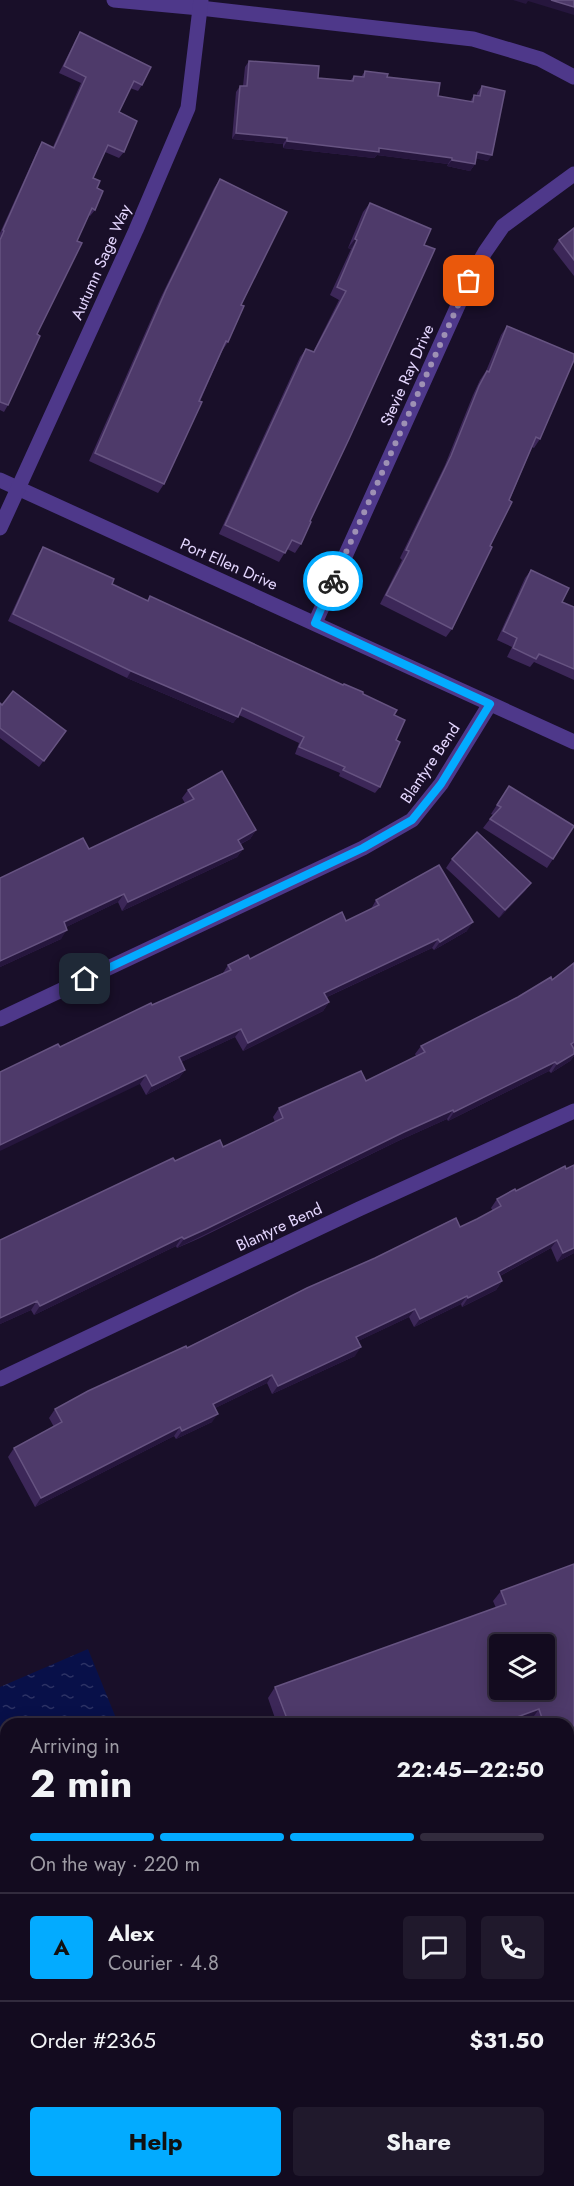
<!DOCTYPE html>
<html lang="en">
<head>
<meta charset="utf-8">
<style>
	body { margin:0; font-family:Jost,sans-serif; background:#20192c; color:#f1f3f6; height:100vh; display:flex; flex-direction:column; font-size:22px; white-space:nowrap }
	* { box-sizing:border-box; margin:0 }
	p { font-size:20px; color:#9d9ba4 }
	.icon { flex:none; width:33px; height:33px; fill:none; stroke:currentColor; stroke-width:2; stroke-linecap:round; stroke-linejoin:round }
	.map { position:relative; flex:1; overflow:hidden }
	.details { position:absolute; left:0px; top:1718px; width:574px; height:470px; display:flex; flex-direction:column; background:#130b1f; border-radius:18px 18px 0 0; box-shadow:0 3px 15px #0003,0 0 0 2px #322b3d }
	.details>* { flex:none }
	.buttons { position:absolute; left:489px; top:1634px; display:grid; gap:12px }
	.buttons a { display:grid; place-items:center; width:66px; height:66px; border-radius:6px; background:#130b1f; box-shadow:0 3px 15px #0003,0 0 0 2px #322b3d; font-size:30px }
	.pin { position:absolute; display:grid; place-items:center; width:51px; height:51px; color:#fff; margin:-26px; border-radius:12px; box-shadow:0 3px 9px #0006 }
	.courier { position:absolute; display:grid; place-items:center; width:60px; height:60px; margin:-30px; border:4px solid #03abff; border-radius:50%; background:#fff; color:#222; box-shadow:0 2px 8px #0007 }
	.summary em { font-style:normal; font-weight:700 }
	.summary div { display:flex; flex-direction:column-reverse }
	.summary { display:flex; align-items:center; justify-content:space-between; height:102px; padding:0 30px }
	h1 { font-size:39px; font-weight:700; line-height:45px }
	.bar { display:grid; grid-template-columns:repeat(4,1fr); gap:9px 6px; align-content:center; height:72px; padding:0 30px }
	.bar i { height:8px; border-radius:4px; background:#322b3d }
	.bar .on { background:#03abff }
	.bar p { grid-column:span 4 }
	.line { display:flex; align-items:center; gap:15px; padding:0 30px; border-top:2px solid #322b3d }
	.line div { flex:1 }
	.round { display:grid; place-items:center; flex:none; width:63px; height:63px; border-radius:6px; background:#20192c }
	.cta { display:flex; gap:12px; margin-top:auto; padding:12px 30px }
	.cta a { flex:1; height:69px; border-radius:6px; background:#03abff; color:#111; font-size:24px; font-weight:700; line-height:69px; text-align:center }
	.cta a+a { background:#20192c; color:#f1f3f6 }
	.map>svg:first-child { display:block }
	.water { fill:url(#water-ripples) }
	.lines { fill:none; stroke-linecap:round; stroke-linejoin:round }
	.street { stroke:#4e388a; stroke-width:15 }
	.wall { fill:#3c2758 }
	.shaded-wall { fill:#26163d }
	.building { fill:#4e3a6a; stroke:#665381; stroke-width:1.5; fill-rule:evenodd }
	.done { stroke:#9e91b4; stroke-width:6; stroke-dasharray:0 10.8 }
	.route { stroke:#03abff; stroke-width:8 }
	.labels { text-anchor:middle; dominant-baseline:central; stroke-width:4.5; stroke-linejoin:round; paint-order:stroke }
	.street-label { font-size:16px; fill:#e5d7ff; stroke:#190f29 }
</style>
</head>
<body>
<div class="map">
<svg width="574" height="2186" viewBox="0 0 574 2186">
	<defs>
		<pattern id="water-ripples" width="26" height="14" patternUnits="userSpaceOnUse" patternTransform="scale(1.5)"><rect width="26" height="14" fill="#081049"/><path d="M2 4q2-2 4 0t4 0M15 11q2-2 4 0t4 0" fill="none" stroke="#2c3264"/></pattern>
	</defs>
	<rect width="100%" height="100%" fill="#190f29"/>
	<g class="water">
		<polygon points="88,1649 118,1723 6,1724 6,1822 0,1809 0,1687"/>
		<polygon points="162,2181 257,2181 243,2186 164,2186"/>
	</g>
	<g class="lines">
		<g class="street">
			<polyline points="114,0 200,8 473,39 540,59 574,77"/>
			<polyline points="0,480 574,742"/>
			<polyline points="0,528 136,230 188,108 201,0"/>
			<polyline points="315,623 469,281 485,252 503,226 574,174"/>
			<polyline points="0,1019 363,848 412,820 441,784 490,704"/>
			<polyline points="0,1379 359,1209 574,1111"/>
		</g>
	</g>
	<g class="wall">
		<polygon points="80,32 142,85 138,91 130,88 119,112 124,152 119,158 105,152 93,178 97,188 95,210 90,216 89,215 77,241 37,334 8,405 4,412 0,410 0,233 38,149 42,142 53,147 81,83 59,73 76,39"/>
		<polygon points="249,61 318,78 350,81 354,76 361,77 365,71 387,77 438,96 470,102 474,95 477,96 477,93 482,86 488,161 476,158 475,164 470,171 447,166 448,164 377,155 374,158 283,148 283,144 232,139 236,92 240,86 243,86 245,67"/>
		<polygon points="220,179 241,305 228,342 222,351 164,484 158,493 89,461 160,299 214,188"/>
		<polygon points="370,203 310,521 301,544 295,553 287,549 279,562 219,534 300,357 306,349 313,352 339,300 330,295 351,249 348,248 363,212"/>
		<polygon points="574,228 574,276 553,249 559,240"/>
		<polygon points="507,326 540,439 534,448 532,447 490,546 452,629 446,637 380,604 402,560 400,558 445,465 473,395 480,380 486,371 501,335"/>
		<polygon points="43,547 112,584 147,601 150,596 363,694 394,715 396,740 380,787 375,793 339,776 340,773 295,754 299,743 239,715 233,723 127,678 8,621 39,553"/>
		<polygon points="531,570 562,602 574,607 574,680 534,662 530,667 507,657 512,647 497,640 525,578"/>
		<polygon points="0,703 66,731 39,767 0,738"/>
		<polygon points="509,786 553,859 547,868 483,828 493,815 491,814"/>
		<polygon points="188,790 256,830 250,839 241,844 243,849 237,857 122,911 118,902 66,927 61,939 0,967 0,878 89,849 185,803 182,798"/>
		<polygon points="452,859 531,883 525,891 499,918 446,868"/>
		<polygon points="376,900 467,931 434,950 432,948 327,997 329,1002 323,1011 243,1051 235,1037 181,1062 185,1070 179,1078 146,1095 140,1084 60,1047 223,973 228,965 250,959 346,921 371,909"/>
		<polygon points="574,963 574,1047 573,1047 574,1049 574,1056 570,1061 551,1073 549,1071 448,1121 447,1119 398,1141 200,1238 177,1248 176,1246 34,1315 31,1310 0,1324 0,1240 175,1161 223,1147 275,1122 273,1117 279,1108 366,1081 416,1056 415,1054 421,1046 552,980"/>
		<polygon points="574,1165 574,1253 557,1262 551,1248 500,1276 502,1281 496,1290 462,1307 461,1304 414,1327 409,1317 358,1341 355,1356 272,1394 267,1383 215,1408 212,1422 176,1439 174,1436 35,1507 8,1457 14,1448 54,1427 49,1418 55,1409 187,1348 460,1227 493,1211 491,1208 497,1199"/>
		<polygon points="574,1564 574,1838 568,1823 568,1724 532,1724 531,1720 521,1724 277,1724 268,1698 275,1687 496,1608 493,1601 501,1591"/>
	</g>
	<g class="shaded-wall">
		<polygon points="513,0 551,0 574,7 574,15 528,1 526,4"/>
		<polygon points="236,133 287,138 283,144 232,139"/>
		<polygon points="287,141 379,148 452,158 448,164 377,155 374,158 283,148"/>
		<polygon points="477,152 492,155 488,161 473,158"/>
		<polygon points="452,160 475,164 470,171 447,166"/>
		<polygon points="355,239 357,240 351,249 348,248"/>
		<polygon points="131,671 238,717 233,723 127,678"/>
		<polygon points="256,830 250,839 232,848 238,840"/>
		<polygon points="243,849 237,857 122,911 128,902"/>
		<polygon points="531,883 525,891 499,918 505,910"/>
		<polygon points="124,894 118,902 58,931 64,922"/>
		<polygon points="473,922 467,931 434,950 440,942"/>
		<polygon points="67,930 61,939 0,967 0,961"/>
		<polygon points="438,939 432,948 318,1001 324,993"/>
		<polygon points="329,1002 323,1011 243,1051 248,1043"/>
		<polygon points="241,1029 235,1037 173,1066 179,1057"/>
		<polygon points="574,1054 574,1056 570,1061 551,1073 557,1064"/>
		<polygon points="555,1062 549,1071 448,1121 454,1112"/>
		<polygon points="185,1070 179,1078 146,1095 152,1086"/>
		<polygon points="146,1075 140,1084 0,1151 0,1145"/>
		<polygon points="453,1110 447,1119 398,1141 177,1248 184,1239 404,1132"/>
		<polygon points="182,1237 176,1246 34,1315 40,1306"/>
		<polygon points="557,1240 551,1248 492,1280 498,1272"/>
		<polygon points="574,1248 574,1253 557,1262 563,1253"/>
		<polygon points="502,1281 496,1290 462,1307 468,1298"/>
		<polygon points="467,1296 461,1304 414,1327 420,1319"/>
		<polygon points="37,1301 31,1310 0,1324 0,1318"/>
		<polygon points="415,1309 409,1317 350,1345 356,1337"/>
		<polygon points="361,1347 355,1356 272,1394 278,1386"/>
		<polygon points="272,1375 267,1383 207,1412 213,1404"/>
		<polygon points="218,1414 212,1422 176,1439 182,1431"/>
		<polygon points="180,1427 174,1436 35,1507 41,1498"/>
		<polygon points="539,1709 531,1720 521,1724 498,1724"/>
	</g>
	<g class="building">
		<polygon points="551,0 574,0 574,7"/>
		<polygon points="80,32 151,67 142,85 134,81 119,112 137,121 124,152 108,145 93,178 100,181 97,188 103,191 95,210 92,208 77,241 82,243 37,334 40,336 8,405 0,402 0,240 4,231 3,230 42,142 54,148 86,77 64,66"/>
		<polygon points="249,61 319,66 318,78 353,81 354,76 364,77 365,71 388,74 387,77 440,83 438,96 473,102 474,95 480,96 482,86 505,91 492,155 477,152 475,164 452,160 452,158 379,148 379,152 287,141 287,138 236,133 240,86 247,86"/>
		<polygon points="220,179 287,212 241,305 244,306 228,342 226,341 199,401 202,402 164,484 95,453 166,290"/>
		<polygon points="370,203 431,229 424,245 435,249 349,439 310,521 311,522 301,544 292,540 285,553 225,525 306,349 314,352 346,291 337,287 357,240 355,239"/>
		<polygon points="574,228 574,260 559,240"/>
		<polygon points="507,326 574,354 574,360 540,439 536,437 509,500 512,502 490,546 492,547 452,629 386,595 409,551 406,550 451,456 479,386 487,371 489,372"/>
		<polygon points="43,547 114,579 112,584 148,601 150,596 343,685 344,684 363,692 363,694 397,710 394,715 405,720 396,740 400,742 380,787 343,770 345,767 299,747 304,737 242,708 238,717 131,671 13,614"/>
		<polygon points="531,570 569,588 562,602 574,607 574,669 539,654 536,659 513,648 517,638 503,631"/>
		<polygon points="13,691 66,731 44,761 0,728 0,703 2,705"/>
		<polygon points="222,771 256,830 238,840 243,849 128,902 124,894 64,922 67,930 0,961 0,878 83,838 89,849 194,799 188,790"/>
		<polygon points="509,786 574,826 553,859 490,819 501,807 497,805"/>
		<polygon points="477,832 531,883 505,910 452,859"/>
		<polygon points="439,865 473,922 440,942 438,939 324,993 329,1002 248,1043 241,1029 179,1057 185,1070 152,1086 146,1075 0,1145 0,1072 58,1044 60,1047 151,1003 152,1005 231,970 228,965 248,955 250,959 342,912 346,921 379,905 376,900"/>
		<polygon points="574,963 574,1042 571,1044 574,1049 574,1054 557,1064 555,1062 454,1112 453,1110 404,1132 206,1229 184,1239 182,1237 40,1306 37,1301 0,1318 0,1240 173,1158 175,1161 220,1140 223,1147 283,1118 279,1108 361,1071 366,1081 425,1052 421,1046 518,997 551,977 552,980"/>
		<polygon points="574,1165 574,1248 563,1253 557,1240 498,1272 502,1281 468,1298 467,1296 420,1319 415,1309 356,1337 361,1347 278,1386 272,1375 213,1404 218,1414 182,1431 180,1427 41,1498 14,1448 62,1422 55,1409 88,1391 186,1346 187,1348 307,1288 375,1258 456,1218 460,1227 477,1219 501,1206 497,1199 515,1189 516,1191 565,1166 566,1169"/>
		<path d="M574,1564V1806L568,1791V1724H544L539,1709L498,1724H289L275,1687L506,1604L501,1591ZM500,1644H544V1689H500Z"/>
	</g>
	<g class="lines">
		<polyline class="done" points="333,581 469,281"/>
		<polyline class="route" points="85,979 363,848 412,820 441,784 490,704 315,623 333,581"/>
	</g>
	<g class="labels">
		<g class="street-label">
			<text transform="translate(101 262) rotate(-66)">Autumn Sage Way</text>
			<text transform="translate(407 375) rotate(-66)">Stevie Ray Drive</text>
			<text transform="translate(229 564) rotate(24)">Port Ellen Drive</text>
			<text transform="translate(430 763) rotate(-56)">Blantyre Bend</text>
			<text transform="translate(279 1227) rotate(-25)">Blantyre Bend</text>
		</g>
	</g>
</svg>
<div class="buttons">
<a><svg class="icon" aria-label="layers" viewBox="0 0 24 24"><path d="M12 4l9 5-9 5-9-5zM3 14l9 5 9-5"/></svg></a>
</div>
<div class="pin" style="left:469px;top:281px;background:#ea580c"><svg class="icon" aria-label="bag" viewBox="0 0 24 24"><path d="M5 8h14l-1 12H6zM9 8a3 3 0 0 1 6 0"/></svg></div>
<div class="pin" style="left:85px;top:979px;background:#1f2937"><svg class="icon" aria-label="home" viewBox="0 0 24 24"><path d="M3 11l9-7 9 7M6 9v11h12V9"/></svg></div>
<div class="courier" style="left:333px;top:581px"><svg class="icon" aria-label="bike" viewBox="0 0 24 24"><circle cx="6" cy="16" r="4"/><circle cx="18" cy="16" r="4"/><path d="M6 16l4-8h5l3 8M10 8l3 8H6M13 5h3"/></svg></div>
<section class="details">
<div class="summary"><div><h1>2 min</h1><p>Arriving in</p></div><em>22:45–22:50</em></div>
<div class="bar"><i class="on"></i><i class="on"></i><i class="on"></i><i></i><p>On the way · 220 m</p></div>
<div class="line" style="height:108px"><b class="round" style="background:#03abff;color:#111">A</b><div><b>Alex</b><p>Courier · 4.8</p></div><a class="round"><svg class="icon" aria-label="chat" viewBox="0 0 24 24"><path d="M4 5h16v11H9l-5 4z"/></svg></a><a class="round"><svg class="icon" aria-label="phone" viewBox="0 0 24 24"><path d="M5 4h4l2 5-3 2q2 4 5 5l2-3 5 2v4C11 20 4 13 5 4z"/></svg></a></div>
<div class="line" style="height:78px"><div>Order #2365</div><b>$31.50</b></div>
<div class="cta"><a>Help</a><a>Share</a></div>
</section>
</div>
</body>
</html>
